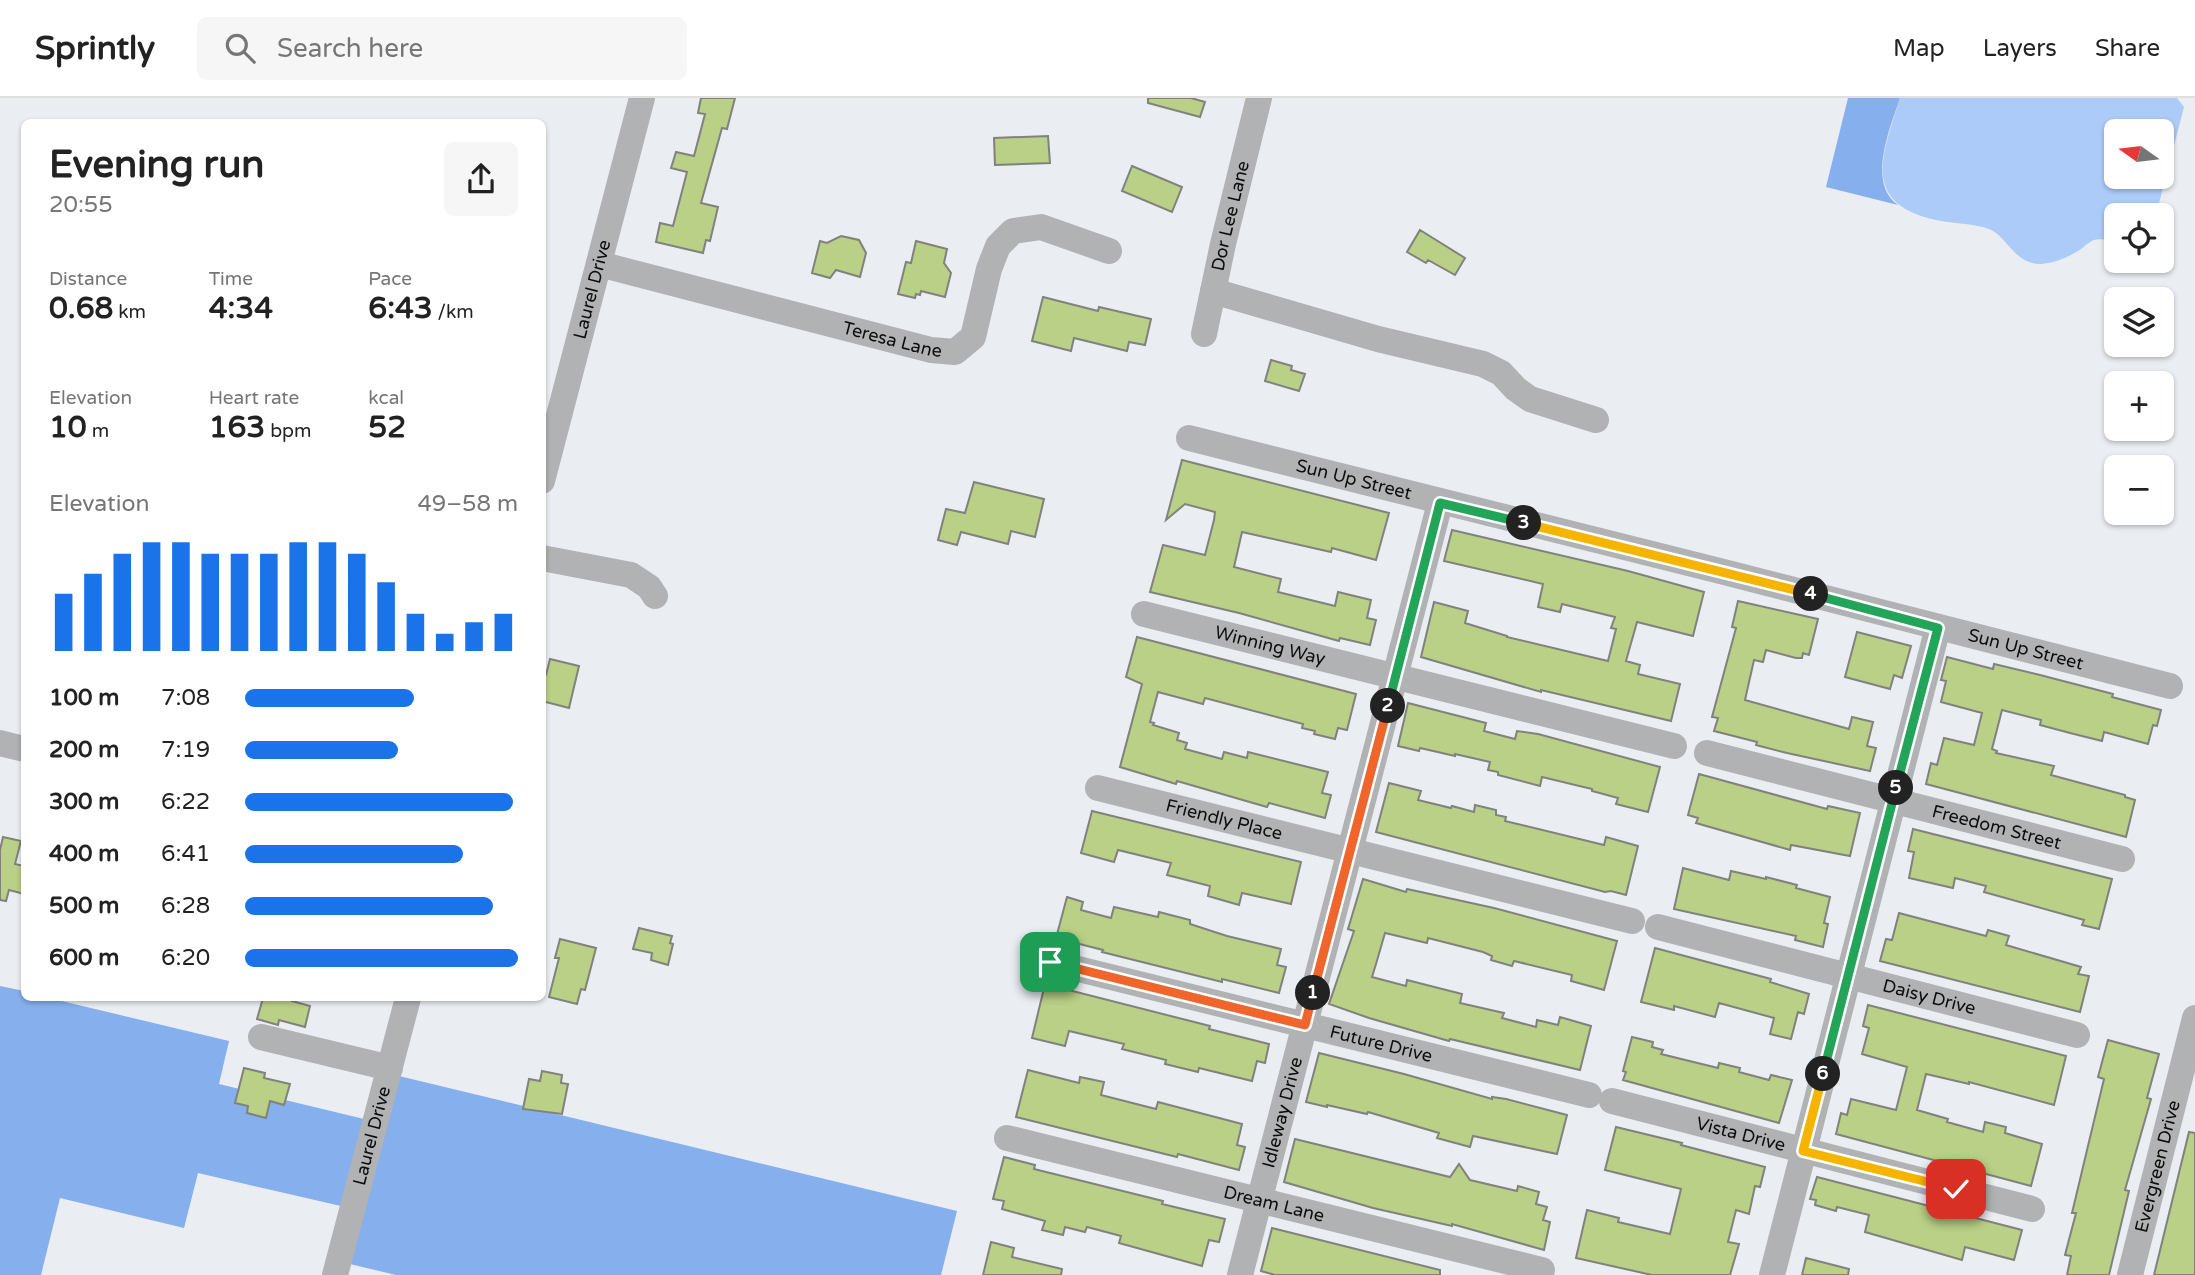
<!DOCTYPE html>
<html lang="en">
<head>
<meta charset="utf-8">
<style>
	:root { --surface:#fff; --page:#f6f6f6; --text:#222; --muted:#767676; --line:#e0e0e0; --accent:#1a73e8 }
	body { margin:0; font-family:"Varela Round",sans-serif; background:var(--page); color:var(--text); height:100vh; display:flex; flex-direction:column; font-size:26px; white-space:nowrap }
	* { box-sizing:border-box; margin:0 }
	p { font-size:23px; color:var(--muted) }
	.icon { flex:none; width:38px; height:38px; fill:none; stroke:currentColor; stroke-width:2; stroke-linecap:round; stroke-linejoin:round }
	.map { position:relative; flex:1; overflow:hidden }
	.panel { position:absolute; left:21px; top:21px; width:525px; height:882px; display:flex; flex-direction:column; background:var(--surface); border-radius:10px; box-shadow:0 2px 5px #0004 }
	.panel>* { flex:none }
	.needle { width:46px; rotate:284deg }
	.controls { position:absolute; left:2104px; top:21px; display:grid; gap:14px }
	.controls a { display:grid; place-items:center; width:70px; height:70px; border-radius:10px; background:var(--surface); box-shadow:0 2px 5px #0004; font-size:35px }
	.pin { position:absolute; display:grid; place-items:center; width:60px; height:60px; color:#fff; margin:-30px; border-radius:14px; box-shadow:0 4px 10px #0006 }
	.km { position:absolute; width:35px; height:35px; margin:-18px; border-radius:50%; background:#222; color:#fff; font-size:19px; line-height:35px; text-align:center }
	.round { display:grid; place-items:center; flex:none; width:74px; height:74px; border-radius:10px; background:var(--page) }
	.overview { display:flex; align-items:center; justify-content:space-between; height:119px; padding:0 28px }
	h1 { font-size:38px; font-weight:700; line-height:52px }
	.stats { display:grid; grid-template-columns:repeat(3,1fr); gap:10px; height:119px; padding:7px 28px }
	.stats div { display:grid; align-content:center }
	.stats b { font-size:30px; font-weight:700 }
	.stats small { font-size:19px; font-weight:400 }
	.stats p { font-size:19px }
	.chart { height:196px; padding:14px 28px }
	.chart p { display:flex; justify-content:space-between }
	.chart svg { width:100%; height:126px; margin-top:7px; stroke:var(--accent); stroke-width:6 }
	ul { padding:0 28px; list-style:none; font-size:23px }
	li { display:grid; grid-template-columns:112px 84px 1fr; align-items:center; height:52px }
	li i { height:18px; border-radius:9px; background:var(--accent) }
	header { display:flex; align-items:center; gap:42px; box-sizing:border-box; height:98px; padding:0 35px; background:var(--surface); border-bottom:2px solid var(--line) }
	header strong { font-size:33px }
	nav { display:flex; gap:38px; margin-inline-start:auto; font-size:24px }
	.search { width:490px; height:63px; background:var(--page); display:flex; align-items:center; gap:18px; box-sizing:border-box; padding:0 24px; border-radius:10px; color:var(--muted); font-size:26px }
	.map>svg:first-child { display:block }
</style>
</head>
<body>
<header>
<strong>Sprintly</strong>
<div class="search"><svg class="icon" aria-label="search" viewBox="0 0 24 24"><circle cx="10" cy="10" r="6"/><path d="M15 15l6 6"/></svg>Search here</div>
<nav><a>Map</a><a>Layers</a><a>Share</a></nav>
</header>
<div class="map">
<svg width="2195" height="1177" viewBox="0 0 2195 1177">
	<rect width="100%" height="100%" fill="#eaedf2"/>
	<path fill="#adcbf8" fill-rule="evenodd" d="M1900 0H2177L2184 9 2156 117H2116V143C2110 143 2100 140 2094 142 2090 143 2085 148 2081 151 2069 159 2055 165 2041 166 2015 167 2006 137 1989 131 1973 125 1953 126 1936 122 1859 105 1883 56 1900 0ZM2116 33H2161V79H2116Z"/>
	<path fill="#86afed" d="M1848 0H1900C1891 28 1866 85 1898 107L1826 89Z
		M0 888 24 893V900H49L229 943 219 986 364 1021 341 1108 198 1075 184 1130 60 1100 41 1177H0Z
		M399 978 957 1113 941 1177H396L350 1166Z"/>
	<path fill="#b9d086" stroke="#81827e" stroke-width="2" d="M701 0H735L727 31 722 30 701 105 718 109 710 143 706 142 703 155 656 144 660 125 673 128 687 74 671 70 676 54 694 58 705 16 698 15Z
		M1148 0H1191L1205 4 1200 19 1148 5Z
		M1048 38 1050 65 995 67 994 40Z
		M1132 68 1182 89 1172 114 1122 93Z
		M1420 132 1465 160 1455 177 1428 162 1426 165 1407 154Z
		M841 138 859 142 866 155 860 179 836 172 830 180 812 175 820 143 827 145Z
		M916 143 947 151 944 165 951 175 945 199 921 193 920 197 916 196 915 200 898 196 906 164 911 165Z
		M1043 199 1098 213 1099 209 1151 221 1145 247 1129 244 1127 253 1074 240 1071 253 1032 243Z
		M1271 262 1292 268 1291 272 1305 276 1299 293 1265 283Z
		M1182 362 1389 415 1376 462 1332 450 1331 454 1242 434 1234 469 1281 481 1278 494 1335 508 1338 494 1371 502 1367 520 1376 522 1370 547 1340 540 1339 543 1239 515 1150 494 1163 447 1205 457 1214 422 1215 414 1185 406 1166 422Z
		M974 384 1044 401 1035 439 1011 433 1008 446 961 434 957 447 938 442 946 411 965 415Z
		M1452 432 1628 473 1704 494 1693 538 1637 524 1626 563 1640 567 1638 576 1680 586 1671 623 1541 592V594L1421 559 1434 504 1468 513 1465 525 1507 538V539L1608 563 1616 531 1611 530 1615 519 1562 506 1560 514 1538 509 1543 486 1444 463Z
		M1738 503 1818 521 1809 557 1803 555 1802 560H1796L1766 552 1763 564 1754 562 1745 602 1849 631 1852 619 1873 624 1867 648 1876 650 1870 673 1787 655 1756 647 1757 644 1714 633 1718 620 1712 619 1736 530 1732 529Z
		M1857 534 1911 548 1902 580 1894 577 1890 591 1845 579Z
		M1137 539 1356 596 1347 632 1338 630 1335 641 1314 636 1315 633 1302 630 1303 626 1205 600 1203 606 1158 594 1150 624 1154 625 1153 627 1179 635 1177 642 1187 645 1185 651 1222 661 1224 654 1247 660 1248 654 1328 674 1322 695 1331 697 1325 720 1269 705 1267 709 1177 683 1176 686 1120 669 1142 586 1126 579Z
		M1947 559 1993 571 1994 566 2040 577 2113 596 2112 599 2161 612 2157 628 2153 627 2148 646 2104 634 2102 643 2070 635 2040 627 2041 622 2002 612 1992 651 1997 653 1996 655 2054 668 2051 677 2125 697V699L2135 702 2126 739 1926 686 1931 665 1937 667 1944 640 1974 647 1982 615 1941 604 1946 583 1941 582Z
		M550 561 579 568 569 610 542 603V576L546 577Z
		M1408 605 1486 625 1484 633 1515 641 1517 633 1538 636 1660 669 1648 714 1616 706 1618 700 1592 693V691L1542 679 1540 688 1498 677V674L1488 672 1490 664 1455 656V658L1420 650 1419 653 1398 648Z
		M1699 676 1827 711 1828 708 1860 715 1850 758 1791 747 1790 752 1696 725 1698 720 1688 717Z
		M1389 685 1421 693 1418 702 1451 710 1452 708 1474 714 1475 707 1496 712V717L1506 719 1505 723 1563 737 1604 747 1606 739 1638 748 1626 797 1611 793 1605 794 1376 734Z
		M1092 713 1301 764 1291 806 1242 795 1239 807 1208 798 1210 788 1167 777 1171 765 1118 752 1114 764 1081 755Z
		M1913 731 2112 781 2099 831 2082 827 2084 822 1984 794 1986 788 1955 780 1953 790 1909 780 1914 754 1908 753Z
		M3 739 21 743 15 766 24 768V796L9 792 6 803 0 802V752Z
		M1683 770 1729 782 1731 773 1766 781V779L1797 787 1796 790 1830 799 1824 825 1828 826 1823 849 1795 842 1796 838 1674 811Z
		M1363 781 1406 794 1407 791 1494 810 1617 843 1604 892 1571 883 1572 877 1514 863 1512 868 1491 862 1492 858 1483 854 1428 840 1427 845 1385 835 1376 866 1372 879 1406 888 1407 882 1462 896 1460 905 1504 915 1502 920 1536 929 1537 922 1558 927 1560 919 1591 928 1580 972 1450 941 1449 943 1369 920 1329 906 1354 833 1348 831Z
		M1067 799 1083 804 1081 812 1111 820 1114 809 1158 819 1159 814 1190 822V826L1227 838 1281 851 1277 867 1286 869 1279 895 1222 881V884L1102 854 1103 852 1056 840Z
		M1899 815 1986 838 1988 832 2009 838 2006 847 2081 869 2078 876 2089 878 2080 914 1880 863 1886 841 1892 842Z
		M639 830 672 838 670 845 673 846 668 867 651 862 652 855 633 851Z
		M560 841 596 850 585 892 581 891 577 906 549 899 559 860H555Z
		M1655 850 1771 881 1770 884 1809 896 1804 916 1798 914 1791 941 1770 936 1774 920 1719 905 1715 919 1674 908V912L1641 904Z
		M1045 886 1210 928 1209 931 1269 946 1265 965 1257 963 1252 983 1199 970 1198 974 1165 966 1166 962 1122 951 1124 946 1069 933 1065 948 1032 940Z
		M263 900H293L292 903 310 908 305 929 279 922 278 927 257 921Z
		M1868 907 2066 958 2054 1007 1969 984V986L1926 976 1917 1012 1948 1021 1947 1024 1983 1034 1985 1024 2006 1029 2005 1035 2042 1046 2031 1088 1836 1036 1841 1015 1847 1017 1851 1001 1896 1012 1907 969 1862 956 1869 930 1863 928Z
		M1632 939 1653 944 1652 949 1663 952 1661 956 1718 970 1719 965 1740 970 1739 974 1769 982 1771 977 1792 982 1779 1025 1623 982 1626 974 1623 973Z
		M2108 942 2159 956 2147 1000 2151 1001 2125 1092 2129 1093 2109 1177H2067L2071 1158 2065 1157 2076 1115H2072L2104 981 2098 979Z
		M1319 955 1404 976 1492 1001V999L1506 1001 1567 1017 1557 1056 1473 1038 1470 1049 1437 1040 1439 1035 1368 1014 1367 1016 1327 1007V1009L1306 1004Z
		M244 970 265 975 264 980 290 986 284 1007 270 1003 266 1020 247 1015 248 1008 235 1005Z
		M1028 972 1079 985 1080 979 1104 984 1101 997 1156 1011 1158 1004 1242 1026 1237 1047 1245 1049 1239 1072 1178 1056 1177 1059 1016 1019Z
		M542 973 562 977 561 985 568 986 562 1016 523 1011 529 981 540 983Z
		M1616 1029 1682 1045 1681 1047 1765 1069 1760 1089 1755 1088 1749 1116 1736 1112 1728 1144 1739 1146 1730 1177H1652L1576 1160 1587 1112 1619 1120 1618 1124 1670 1136 1681 1091 1605 1072Z
		M2189 1034 2195 1035V1177H2154Z
		M1295 1041 1450 1079 1459 1066 1470 1082 1517 1093 1518 1088 1539 1094 1536 1106 1547 1109 1543 1122 1550 1124 1544 1152 1452 1126V1128L1373 1110 1284 1084Z
		M1004 1059 1035 1067 1034 1071 1163 1103 1162 1106 1225 1121 1219 1144 1209 1142 1202 1168 1119 1145 1121 1138 1087 1129 1085 1134 1065 1129 1063 1137 1042 1132 1045 1123 1002 1111 1004 1103 993 1101Z
		M1817 1079 2022 1132 2014 1162 1965 1149 1962 1162 1865 1134 1869 1117 1837 1109 1836 1113 1815 1107 1816 1102 1810 1101Z
		M1272 1130 1440 1172V1177H1275L1261 1173Z
		M991 1144 1014 1150 1012 1159 1062 1171 1061 1177H983Z
		M1806 1160 1849 1171 1848 1177H1802Z"/>
	<g fill="none" stroke-linecap="round" stroke-linejoin="round">
		<g stroke="#b0b2b4" stroke-width="26">
			<path id="s1" d="M599 166 931 252 955 254 973 239 989 171 998 148 1013 133 1041 129 1109 153"/>
			<path d="M1213 193 1378 241 1483 266 1501 275 1516 291 1530 301 1596 322"/>
			<path id="s2" d="M1204 236 1223 146 1259 0"/>
			<path id="s3" d="M1189 340 1724 474 2170 588"/>
			<path id="s4" d="M542 383 642 0"/>
			<path d="M542 460 631 477 649 489 655 498"/>
			<path id="s5" d="M1144 516 1674 648"/>
			<path d="M0 645 24 651"/>
			<path id="s6" d="M1707 655 2122 761"/>
			<path id="s7" d="M1098 690 1632 823"/>
			<path id="s8" d="M1658 829 2077 937"/>
			<path id="s9" d="M1050 864 1589 997"/>
			<path d="M261 939 390 970"/>
			<path id="s10" d="M1612 1003 2032 1111"/>
			<path id="s11" d="M1007 1040 1542 1172"/>
			<path id="s12" d="M335 1177 408 900"/>
			<path id="s13" d="M1240 1177 1440 405"/>
			<path d="M1772 1177 1938 529"/>
			<path id="s14" d="M2130 1177 2195 920"/>
		</g>
	</g>
	<g fill="none" stroke-linecap="round" stroke-linejoin="round">
		<defs>
			<path id="split-1" d="M1050 864 1305 927 1313 895"/>
			<path id="split-2" d="M1313 895 1388 608"/>
			<path id="split-3" d="M1388 608 1440 405 1524 425"/>
			<path id="split-4" d="M1524 425 1811 496"/>
			<path id="split-5" d="M1811 496 1938 530 1896 690"/>
			<path id="split-6" d="M1823 976 1896 690"/>
			<path id="split-7" d="M1823 976 1803 1053 1956 1091"/>
		</defs>
		<use href="#split-1" stroke="#fff" stroke-width="14"/>
		<use href="#split-2" stroke="#fff" stroke-width="14"/>
		<use href="#split-3" stroke="#fff" stroke-width="14"/>
		<use href="#split-4" stroke="#fff" stroke-width="14"/>
		<use href="#split-5" stroke="#fff" stroke-width="14"/>
		<use href="#split-6" stroke="#fff" stroke-width="14"/>
		<use href="#split-7" stroke="#fff" stroke-width="14"/>
		<use href="#split-1" stroke="#f0652b" stroke-width="9"/>
		<use href="#split-2" stroke="#f0652b" stroke-width="9"/>
		<use href="#split-3" stroke="#22a559" stroke-width="9"/>
		<use href="#split-4" stroke="#f5b400" stroke-width="9"/>
		<use href="#split-5" stroke="#22a559" stroke-width="9"/>
		<use href="#split-6" stroke="#22a559" stroke-width="9"/>
		<use href="#split-7" stroke="#f5b400" stroke-width="9"/>
	</g>
	<g text-anchor="middle" dominant-baseline="central" stroke-width="7" stroke-linejoin="round" paint-order="stroke">
		<g font-size="18" fill="#0c0d0f" stroke="#fff">
			<text stroke="none"><textPath href="#s2" startOffset="121">Dor Lee Lane</textPath></text>
			<text stroke="none"><textPath href="#s4" startOffset="198">Laurel Drive</textPath></text>
			<text stroke="none"><textPath href="#s1" startOffset="303">Teresa Lane</textPath></text>
			<text stroke="none"><textPath href="#s3" startOffset="170">Sun Up Street</textPath></text>
			<text stroke="none"><textPath href="#s5" startOffset="130">Winning Way</textPath></text>
			<text stroke="none"><textPath href="#s3" startOffset="863">Sun Up Street</textPath></text>
			<text stroke="none"><textPath href="#s7" startOffset="130">Friendly Place</textPath></text>
			<text stroke="none"><textPath href="#s6" startOffset="299">Freedom Street</textPath></text>
			<text stroke="none"><textPath href="#s8" startOffset="280">Daisy Drive</textPath></text>
			<text stroke="none"><textPath href="#s9" startOffset="341">Future Drive</textPath></text>
			<text stroke="none"><textPath href="#s13" startOffset="168">Idleway Drive</textPath></text>
			<text stroke="none"><textPath href="#s10" startOffset="133">Vista Drive</textPath></text>
			<text stroke="none"><textPath href="#s12" startOffset="144">Laurel Drive</textPath></text>
			<text stroke="none"><textPath href="#s14" startOffset="112">Evergreen Drive</textPath></text>
			<text stroke="none"><textPath href="#s11" startOffset="275">Dream Lane</textPath></text>
		</g>
	</g>
</svg>
<div class="controls">
<a><svg class="needle" viewBox="-14 -14 28 28"><path d="M0-13l5 13h-10z" fill="#e53935"/><path d="M0 13l5-13h-10z" fill="#767676"/></svg></a>
<a><svg class="icon" aria-label="locate" viewBox="0 0 24 24"><circle cx="12" cy="12" r="6"/><path d="M12 2v4M12 18v4M2 12h4M18 12h4"/></svg></a>
<a><svg class="icon" aria-label="layers" viewBox="0 0 24 24"><path d="M12 4l9 5-9 5-9-5zM3 14l9 5 9-5"/></svg></a>
<a>+</a>
<a>−</a>
</div>
<div class="pin" style="left:1050px;top:864px;background:#1e9e55"><svg class="icon" aria-label="arrive" viewBox="0 0 24 24"><path d="M6 21V4h12l-3 4 3 4H6"/></svg></div>
<div class="pin" style="left:1956px;top:1091px;background:#d93025"><svg class="icon" aria-label="check" viewBox="0 0 24 24"><path d="M5 12l5 5 9-10"/></svg></div>
<b class="km" style="left:1313px;top:895px">1</b>
<b class="km" style="left:1388px;top:608px">2</b>
<b class="km" style="left:1524px;top:425px">3</b>
<b class="km" style="left:1811px;top:496px">4</b>
<b class="km" style="left:1896px;top:690px">5</b>
<b class="km" style="left:1823px;top:976px">6</b>
<section class="panel">
<div class="overview"><div><h1>Evening run</h1><p>20:55</p></div><a class="round"><svg class="icon" aria-label="share" viewBox="0 0 24 24"><path d="M12 15V3M7 8l5-5 5 5M5 13v7h14v-7"/></svg></a></div>
<div class="stats">
<div><p>Distance</p><b>0.68<small> km</small></b></div>
<div><p>Time</p><b>4:34</b></div>
<div><p>Pace</p><b>6:43<small> /km</small></b></div>
</div>
<div class="stats">
<div><p>Elevation</p><b>10<small> m</small></b></div>
<div><p>Heart rate</p><b>163<small> bpm</small></b></div>
<div><p>kcal</p><b>52</b></div>
</div>
<div class="chart"><p><span>Elevation</span>49–58 m</p>
<svg viewBox="0 0 160 44" preserveAspectRatio="none"><path d="M5 44V24M15 44V17M25 44V10M35 44V6M45 44V6M55 44V10M65 44V10M75 44V10M85 44V6M95 44V6M105 44V10M115 44V20M125 44V31M135 44V38M145 44V34M155 44V31"/></svg>
</div>
<ul>
<li><b>100 m</b>7:08<i style="width:62%"></i></li>
<li><b>200 m</b>7:19<i style="width:56%"></i></li>
<li><b>300 m</b>6:22<i style="width:98%"></i></li>
<li><b>400 m</b>6:41<i style="width:80%"></i></li>
<li><b>500 m</b>6:28<i style="width:91%"></i></li>
<li><b>600 m</b>6:20<i style="width:100%"></i></li>
</ul>
</section>
</div>
</body>
</html>
